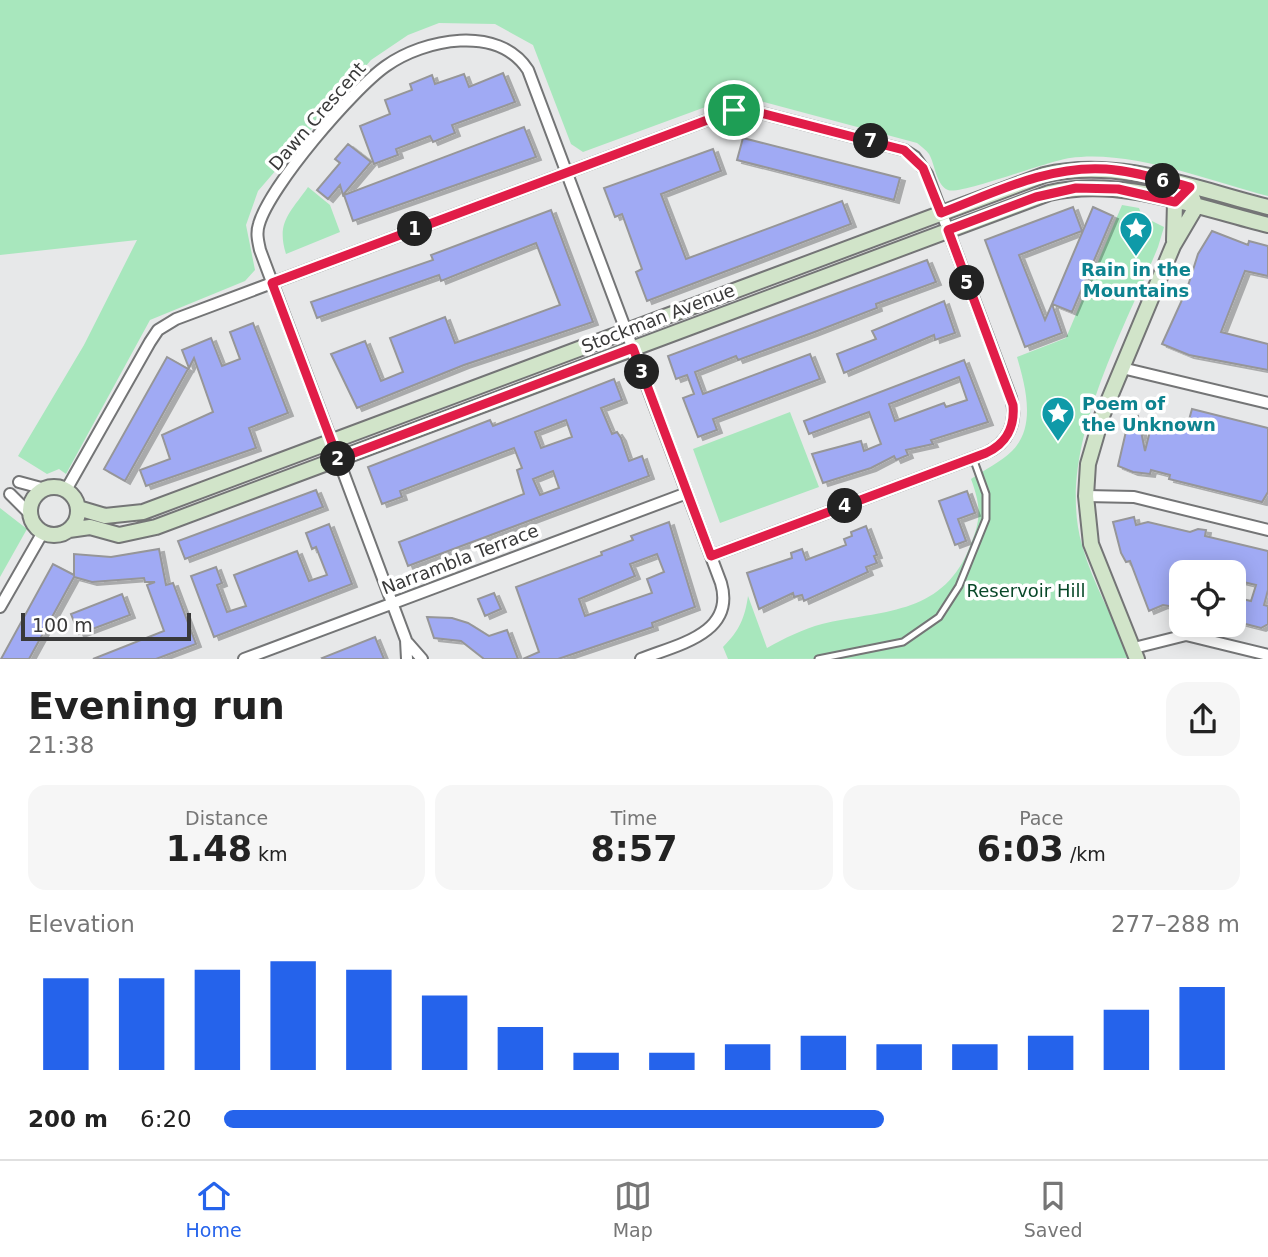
<!DOCTYPE html>
<html lang="en">
<head>
<meta charset="utf-8">
<style>
	:root { --surface:#fff; --page:#f6f6f6; --text:#222; --muted:#767676; --line:#e0e0e0; --accent:#2563eb }
	body { margin:0; font-family:"DejaVu Sans",sans-serif; background:var(--page); color:var(--text); height:100vh; display:flex; flex-direction:column; font-size:26px; white-space:nowrap }
	* { box-sizing:border-box; margin:0 }
	p { font-size:23px; color:var(--muted) }
	.icon { flex:none; width:38px; height:38px; fill:none; stroke:currentColor; stroke-width:2; stroke-linecap:round; stroke-linejoin:round }
	.map { position:relative; height:659px; overflow:hidden }
	.drawer { display:flex; flex-direction:column; background:var(--surface); flex:1 }
	.drawer>* { flex:none }
	.tools { position:absolute; left:1169px; top:560px; display:grid; gap:14px }
	.tools a { display:grid; place-items:center; width:77px; height:77px; border-radius:14px; background:var(--surface); box-shadow:0 4px 18px #0003; font-size:35px }
	.scale { position:absolute; left:21px; bottom:18px; width:170px; box-sizing:border-box; padding-left:7px; border:4px solid #393939; border-top:0; font-size:19px; line-height:24px; white-space:nowrap; color:#393939; -webkit-text-stroke:5px #fff; paint-order:stroke }
	.pin { position:absolute; display:grid; place-items:center; width:60px; height:60px; color:#fff; margin:-30px; border:4px solid #fff; border-radius:50%; box-shadow:0 2px 7px #0007 }
	.km { position:absolute; width:35px; height:35px; margin:-18px; border-radius:50%; background:#222; color:#fff; font-size:19px; line-height:35px; text-align:center }
	.round { display:grid; place-items:center; flex:none; width:74px; height:74px; border-radius:21px; background:var(--page) }
	.summary { display:flex; align-items:center; justify-content:space-between; height:119px; padding:0 28px }
	h1 { font-size:38px; font-weight:700; line-height:52px }
	.stats { display:grid; grid-template-columns:repeat(3,1fr); gap:10px; height:119px; padding:7px 28px }
	.stats div { display:grid; align-content:center; border-radius:18px; background:var(--page); text-align:center }
	.stats b { font-size:35px; font-weight:700 }
	.stats small { font-size:19px; font-weight:400 }
	.stats p { font-size:19px }
	.chart { height:196px; padding:14px 28px }
	.chart p { display:flex; justify-content:space-between }
	.chart svg { width:100%; height:126px; margin-top:7px; stroke:var(--accent); stroke-width:6 }
	ul { padding:0 28px; list-style:none; font-size:23px }
	li { display:grid; grid-template-columns:112px 84px 1fr; align-items:center; height:52px }
	li i { height:18px; border-radius:9px; background:var(--accent) }
	.menu { display:flex; justify-content:space-around; align-items:center; height:98px; border-top:2px solid var(--line); background:var(--surface); font-size:19px; color:var(--muted) }
	.menu a { display:grid; justify-items:center; gap:4px }
	.menu .on { color:var(--accent) }
	.map>svg:first-child { display:block }
</style>
</head>
<body>
<div class="map">
<svg width="1268" height="659" viewBox="0 0 1268 659">
	<defs>
		<filter id="shadow"><feDropShadow dx="5" dy="3" stdDeviation="0" flood-color="#0004"/></filter>
	</defs>
	<rect width="100%" height="100%" fill="#e7e8e9"/>
	<path fill="#a8e7bd" d="M0 0H1268V196C1210 181 1130 149 1070 158 1048 161 960 195 948 190 936 185 935 164 929 154 926 150 921 146 917 143L738 95 583 152 571 144 533 45 495 24 439 23 408 35 371 60 258 191 246 225 255 270 245 281 150 320 66 474 59 469 47 474 18 456 84 345 137 240 0 255Z
		M308 187 330 205 340 232 286 254C276 222 290 213 308 187Z
		M1122 205 1139 208 1142 216 1164 227 1158 247C1123 333 1055 451 1082 545 1093 585 1115 620 1129 658L728 659 723 647C739 631 745 618 748 596L767 648C785 638 803 629 822 624 880 610 940 616 968 551 981 521 982 509 971 479 984 470 1001 462 1012 451 1037 426 1025 385 1017 357L1066 338Z
		M790 412 819 487 720 523 693 449Z
		M0 508 27 529 0 577Z"/>
	<path fill="#a0aaf4" stroke="#969698" stroke-width="2" fill-rule="evenodd" filter="url(#shadow)" d="M503 73 515 102 452 125 455 133 433 142 430 136 396 149 398 155 374 164 360 126 390 114 385 100 412 90 410 84 432 75 435 84 464 74 469 87Z
		M524 127 536 157 353 221 344 195Z
		M743 138 900 178 894 200 737 160Z
		M348 144 371 162 343 195 340 185 328 199 317 190 340 163 335 159Z
		M713 149 721 171 661 194 686 259 842 201 851 224 647 301 636 272 642 269 622 214 615 217 604 188Z
		M1073 207 1082 231 1019 255 1045 320 1052 304 1062 333 1025 347 985 240Z
		M1093 207 1113 216 1072 312 1052 304Z
		M551 210 593 322 464 365 357 408 331 354 365 341 381 381 403 372 390 338 445 317 455 343 560 305 536 243 441 281 439 275 317 318 311 302 433 260 431 255Z
		M1212 231 1248 245 1249 241 1268 246V276L1245 271 1221 332 1268 344V370L1189 355 1162 344 1187 289 1198 254Z
		M927 260 936 282 876 304 877 308 812 333 738 360 736 356 695 372 703 394 810 354 820 379 713 419 717 430 698 437 683 398 694 394 687 375 676 379 668 356Z
		M944 301 955 333 935 340 934 335 844 373 837 354 876 339 872 331Z
		M253 323 288 413 249 428 256 448 146 486 140 470 170 459 162 435 213 412 194 358 189 368 182 350 211 338 222 366 240 359 230 332Z
		M167 357 188 369 125 481 104 469Z
		M964 360 988 422 931 440 933 444 906 450 908 455 896 460 894 456 871 468 823 483 812 454 861 441 864 451 881 444 869 412 809 434 804 421ZM959 377 967 400 946 407 944 403 895 421 889 404Z
		M614 379 622 400 601 408 612 434 617 432 621 438 629 461 642 456 649 476 408 566 399 542 524 494 517 470 522 468 514 448 400 491 402 497 382 504 368 467 490 420 493 426ZM566 420 572 437 541 448 535 432ZM553 471 559 488 540 495 533 479Z
		M1192 409 1268 428V492L1262 502 1169 479 1170 475 1151 470 1150 474 1133 472 1118 466 1127 427H1124L1130 418 1138 416 1145 451 1153 419 1187 427Z
		M316 490 323 507 185 559 178 541Z
		M967 491 975 513 958 519 966 541 955 545 939 501Z
		M1134 517 1136 525 1148 522 1190 532 1198 529 1206 530 1205 536 1268 551V590L1264 605 1268 606V624L1261 628 1234 621V601L1238 603V598L1251 601 1256 585 1235 580 1234 572H1181V608L1163 605 1149 611 1130 561 1126 562 1121 553 1113 522Z
		M669 522 695 607 652 623 653 627 558 659H523L539 652 516 587 602 555 601 552 633 540 631 536ZM657 554 664 572 647 579 652 593 585 616 579 599 635 576 630 564Z
		M329 524 352 584 214 637 191 576 216 567 222 583 217 585 227 612 246 606 234 575 297 551 309 581 327 575 316 547 312 549 306 533Z
		M866 526 877 555 874 556 877 563 866 567 868 572 804 601 802 595 794 597 793 593 759 609 747 573 792 558 791 553 802 549 806 560 846 545 844 539 852 536 851 532Z
		M159 549 166 585 173 583 196 644 156 659H93L164 631 147 585 155 582H145L144 578 92 582 74 577 29 659H1L53 564 74 575V554L111 557Z
		M494 593 501 609 485 616 478 599Z
		M122 594 130 615 79 634 71 614Z
		M427 617 452 618 468 623 489 636 507 630 518 659H484L461 641 434 638Z
		M375 637 384 659H323L322 658Z"/>
	<g fill="none" stroke-linecap="round" stroke-linejoin="round">
		<defs>
			<path id="lane" d="M818 659 903 642 939 617 959 586 986 519V494L973 458"/>
			<path id="street" d="M1122 368 1268 403
				M19 482 45 489
				M66 490 150 342 158 330 176 319 734 110 753 111 904 150 915 157 927 174 1011 398C1018 422 1008 443 986 453L711 556
				M10 494 31 515
				M1086 496 1134 497 1268 530
				M0 607 43 532
				M408 643 422 659
				M1134 648 1186 635 1268 655
				M244 659 687 493
				M407 659 406 640 260 250C258 241 256 233 259 224 270 186 353 89 386 66 424 39 498 24 528 70L721 583C736 634 676 645 641 659"/>
			<path id="secondary" d="M1174 241 1175 202 1180 197
				M30 511a24 24 0 1 1 48 0a24 24 0 1 1-48 0Z
				M78 508 105 516 143 512 1044 175C1119 157 1196 189 1268 207
				M69 530 90 527 119 535 156 527 1049 193C1121 176 1198 208 1268 225
				M1137 659 1091 544 1086 496 1088 464 1102 416 1173 246 1196 207 1193 199"/>
		</defs>
		<use href="#lane" stroke="#747576" stroke-width="9"/>
		<use href="#street" stroke="#747576" stroke-width="14"/>
		<use href="#secondary" stroke="#747576" stroke-width="18"/>
		<use href="#lane" stroke="#fff" stroke-width="5"/>
		<use href="#street" stroke="#fff" stroke-width="10"/>
		<use href="#secondary" stroke="#d1e4c9" stroke-width="14"/>
	</g>
	<g fill="none" stroke-linecap="round" stroke-linejoin="round">
		<defs>
			<path id="route" d="M734 110 753 111 904 150 923 168 941 213C994 193 1048 165 1106 169 1134 171 1162 180 1190 187L1175 202 1118 189 1076 188 1036 197 948 230 1013 405C1015 427 1006 444 986 453L711 556 633 348 338 459 272 283Z"/>
		</defs>
		<use href="#route" stroke="#fff" stroke-width="14"/>
		<use href="#route" stroke="#e11d48" stroke-width="9"/>
	</g>
	<defs>
		<symbol id="sight-pin" viewBox="-11 -11 22 30"><path d="M0 17L-7.5 6A9.5 9.5 0 1 1 7.5 6Z" fill="#0f9aa8" stroke="#fff"/><path d="M0-6L1.8-2.2L6-1.7L2.9 1.2L3.7 5.4L0 3.3L-3.7 5.4L-2.9 1.2L-6-1.7L-1.8-2.2Z" fill="#fff"/></symbol>
	</defs>
	<g fill-rule="evenodd">
		<use href="#sight-pin" x="1117" y="209" width="38" height="52"/>
		<use href="#sight-pin" x="1039" y="394" width="38" height="52"/>
	</g>
	<g text-anchor="middle" dominant-baseline="central" stroke-width="7" stroke-linejoin="round" paint-order="stroke">
		<g font-size="18" fill="#393939" stroke="#fff">
			<text transform="translate(317 116) rotate(-49)">Dawn Crescent</text>
			<text transform="translate(658 318) rotate(-21)">Stockman Avenue</text>
			<text transform="translate(460 559) rotate(-21)">Narrambla Terrace</text>
		</g>
		<g font-size="18" font-weight="bold" fill="#0d838f" stroke="#fff">
			<text x="1136" y="269">Rain in the<tspan x="1136" dy="21">Mountains</tspan></text>
			<text x="1082" y="403" text-anchor="start">Poem of<tspan x="1082" dy="21">the Unknown</tspan></text>
		</g>
		<g font-size="18" fill="#094829" stroke="#fff">
			<text x="1026" y="590">Reservoir Hill</text>
		</g>
	</g>
</svg>
<div class="tools">
<a><svg class="icon" aria-label="locate" viewBox="0 0 24 24"><circle cx="12" cy="12" r="6"/><path d="M12 2v4M12 18v4M2 12h4M18 12h4"/></svg></a>
</div>
<div class="scale">100 m</div>
<div class="pin" style="left:734px;top:110px;background:#1e9e55"><svg class="icon" aria-label="arrive" viewBox="0 0 24 24"><path d="M6 21V4h12l-3 4 3 4H6"/></svg></div>
<b class="km" style="left:415px;top:229px">1</b>
<b class="km" style="left:338px;top:459px">2</b>
<b class="km" style="left:642px;top:372px">3</b>
<b class="km" style="left:845px;top:506px">4</b>
<b class="km" style="left:967px;top:283px">5</b>
<b class="km" style="left:1163px;top:181px">6</b>
<b class="km" style="left:871px;top:141px">7</b>
</div>
<section class="drawer">
<div class="summary"><div><h1>Evening run</h1><p>21:38</p></div><a class="round"><svg class="icon" aria-label="share" viewBox="0 0 24 24"><path d="M12 15V3M7 8l5-5 5 5M5 13v7h14v-7"/></svg></a></div>
<div class="stats">
<div><p>Distance</p><b>1.48<small> km</small></b></div>
<div><p>Time</p><b>8:57</b></div>
<div><p>Pace</p><b>6:03<small> /km</small></b></div>
</div>
<div class="chart"><p><span>Elevation</span>277–288 m</p>
<svg viewBox="0 0 160 44" preserveAspectRatio="none"><path d="M5 44V12M15 44V12M25 44V9M35 44V6M45 44V9M55 44V18M65 44V29M75 44V38M85 44V38M95 44V35M105 44V32M115 44V35M125 44V35M135 44V32M145 44V23M155 44V15"/></svg>
</div>
<ul>
<li><b>200 m</b>6:20<i style="width:65%"></i></li>
</ul>
</section>
<nav class="menu">
<a class="on"><svg class="icon" aria-label="home" viewBox="0 0 24 24"><path d="M3 11l9-7 9 7M6 9v11h12V9"/></svg>Home</a>
<a><svg class="icon" aria-label="map" viewBox="0 0 24 24"><path d="M3 6l6-2 6 2 6-2v14l-6 2-6-2-6 2zM9 4v14M15 6v14"/></svg>Map</a>
<a><svg class="icon" aria-label="saved" viewBox="0 0 24 24"><path d="M7 4h10v16l-5-4-5 4z"/></svg>Saved</a>
</nav>
</body>
</html>
